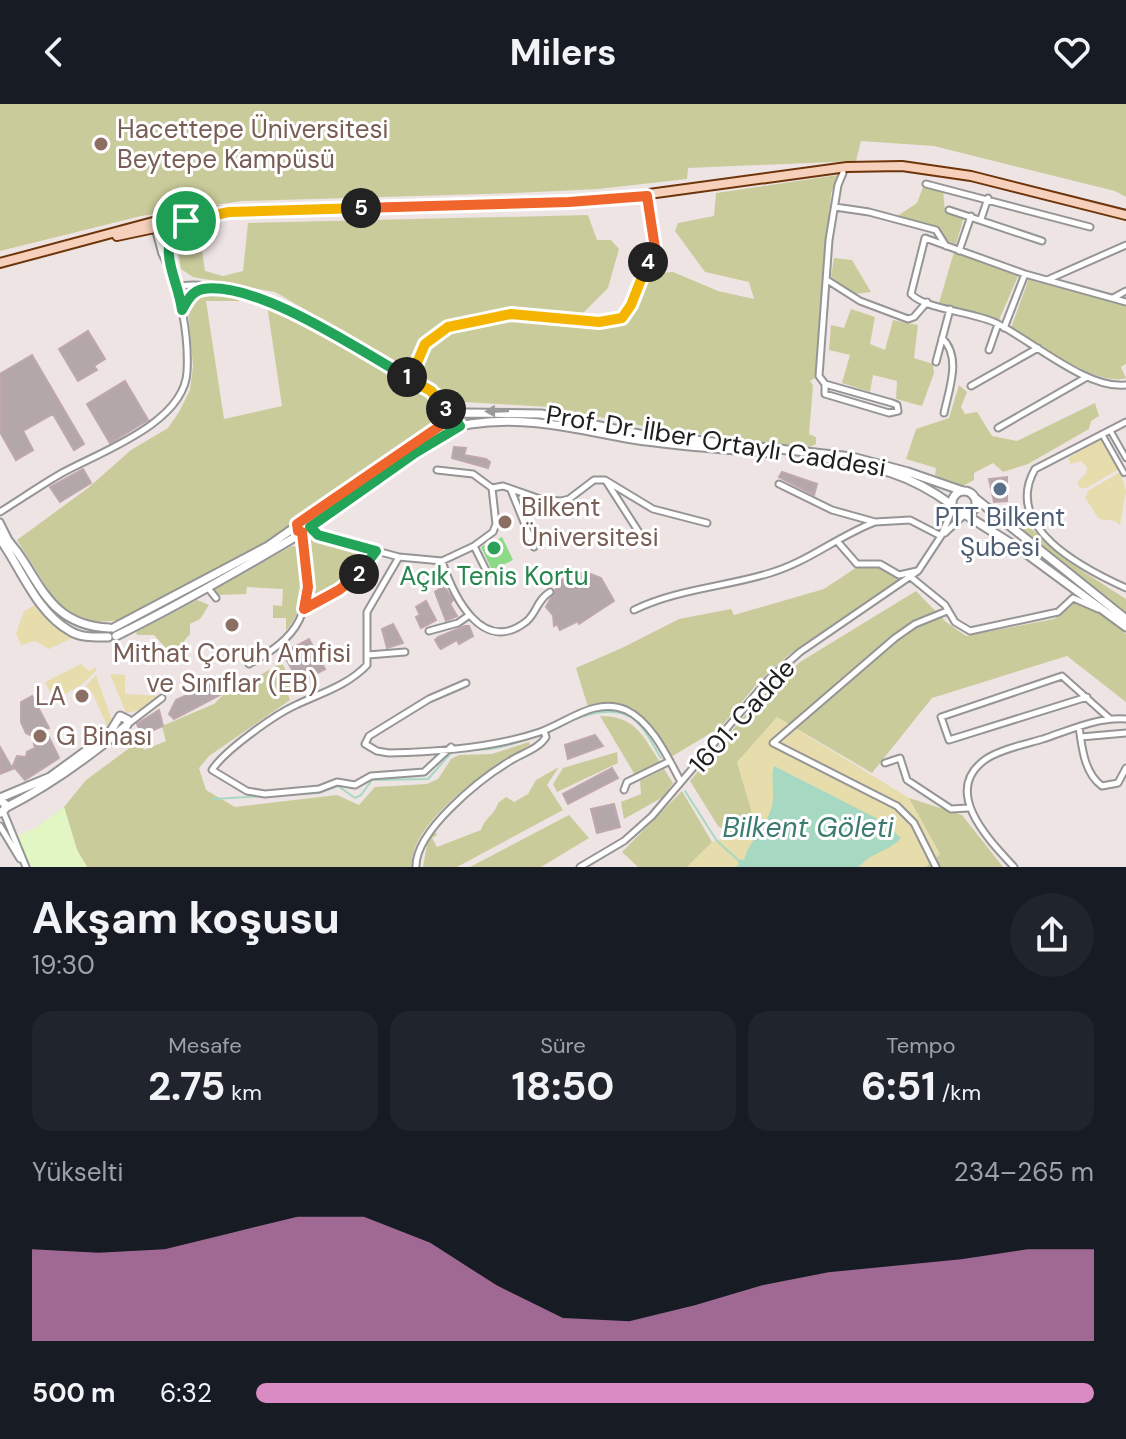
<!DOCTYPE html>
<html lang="tr">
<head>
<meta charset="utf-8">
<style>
	:root { --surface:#171b24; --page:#20242c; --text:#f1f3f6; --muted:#9ea1a6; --accent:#db8bc4 }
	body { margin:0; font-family:"DM Sans",sans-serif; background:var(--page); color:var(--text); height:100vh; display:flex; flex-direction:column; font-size:30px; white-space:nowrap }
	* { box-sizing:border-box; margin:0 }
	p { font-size:26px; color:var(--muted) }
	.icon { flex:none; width:44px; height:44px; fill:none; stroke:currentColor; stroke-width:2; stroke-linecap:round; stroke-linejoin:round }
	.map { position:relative; height:763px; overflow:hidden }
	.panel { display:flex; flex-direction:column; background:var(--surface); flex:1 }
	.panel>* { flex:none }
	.pin { position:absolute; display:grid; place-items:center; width:68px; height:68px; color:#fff; margin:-34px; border:4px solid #fff; border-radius:50%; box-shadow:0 2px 8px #0007 }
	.km { position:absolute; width:40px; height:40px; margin:-20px; border-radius:50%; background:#222; color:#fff; font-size:22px; line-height:40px; text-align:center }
	.round { display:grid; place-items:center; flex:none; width:84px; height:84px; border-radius:42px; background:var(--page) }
	.head { display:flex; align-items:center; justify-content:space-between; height:136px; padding:0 32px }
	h1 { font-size:44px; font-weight:700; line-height:60px }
	.metrics { display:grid; grid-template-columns:repeat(3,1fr); gap:12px; height:136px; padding:8px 32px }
	.metrics div { display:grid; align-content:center; border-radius:20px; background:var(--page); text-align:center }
	.metrics b { font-size:40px; font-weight:700 }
	.metrics small { font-size:22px; font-weight:400 }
	.metrics p { font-size:22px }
	.chart { height:224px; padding:16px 32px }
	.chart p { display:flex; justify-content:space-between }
	.chart svg { width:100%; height:144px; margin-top:8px; fill:var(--accent); opacity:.7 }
	ul { padding:0 32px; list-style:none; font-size:26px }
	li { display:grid; grid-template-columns:128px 96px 1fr; align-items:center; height:60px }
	li i { height:20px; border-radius:10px; background:var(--accent) }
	header { display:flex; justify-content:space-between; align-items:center; height:104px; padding:0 32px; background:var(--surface); font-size:36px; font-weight:700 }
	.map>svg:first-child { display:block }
</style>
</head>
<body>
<header><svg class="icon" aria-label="back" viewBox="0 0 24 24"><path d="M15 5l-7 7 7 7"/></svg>Milers<svg class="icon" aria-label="heart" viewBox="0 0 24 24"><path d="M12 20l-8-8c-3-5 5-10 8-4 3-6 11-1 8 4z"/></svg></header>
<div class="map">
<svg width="1126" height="763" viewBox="0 0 1126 763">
	<rect width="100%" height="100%" fill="#eee4e4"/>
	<path fill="#e6dcac" d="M1102 335 1119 365 1086 384H1080L1077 378 1086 370 1087 363 1081 357 1071 360 1068 354Z
		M1120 368 1126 387 1120 421 1115 417 1099 415 1085 394 1088 387Z
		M37 500 51 517 72 534 49 545 35 537 21 541 16 529 24 507Z
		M81 560 89 567 96 563V567L81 581 54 596 45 578Z
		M110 570 125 571V590L161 592 141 606 126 609Z
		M96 571 113 619 108 629 86 642 81 638 108 624 93 590 86 582Z
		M777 613 909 694 940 750 926 763H687L712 738 743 726 752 709 737 658Z"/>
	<path fill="#cacb9b" d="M0 0H1126V93L1115 87 934 42 861 37 856 57 688 64 687 75 598 85 515 89 242 97 141 112 0 147Z
		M838 71 831 90 815 274 810 277 813 281 809 330 816 333V340L808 344 658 325 550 303 464 298 275 188 193 173 181 165 177 140 181 129 221 121 202 146 205 167 223 172 243 167 248 119 588 111 597 136H611L619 145 608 184 573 219C627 231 627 214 648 170L673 168 718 187 754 195 749 178 705 168 675 127 678 119 714 112 716 89Z
		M923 83 943 87 945 107 964 113 956 140 947 137 940 125 896 113 917 99Z
		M954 148 1019 170 999 216 939 199Z
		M834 154 852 156 871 188 855 190 831 173Z
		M1029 174 1126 200V260L1121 263 1126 274C1099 284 1036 238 1011 224Z
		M205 189 240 194 239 197H206L224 315 282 302 267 201 430 288 442 301 443 310 435 321 299 414 277 433 125 516 95 518 68 508 52 492 17 436 88 384 131 346 168 324 179 308 190 286 193 262 188 206 189 197Z
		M851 205 875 213 870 240 885 246 893 216 918 221 914 254 933 260 934 269 922 302 896 295 897 277 873 271 870 288 842 279 850 251 829 246 831 221 844 224Z
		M959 281 967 288 961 303 965 310 977 308 992 332 1017 337 1095 299 1099 312 1091 317 1089 325 1028 360 1003 368 993 359 974 369V376L961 383 935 371 936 364 906 355 916 325 949 314Z
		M1024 418 1070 459 1126 495V511L1019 425Z
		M312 432 366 446C373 469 328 488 311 498L306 437Z
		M292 442 297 443C312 469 304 505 286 527V514H273V501L282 502 283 485 247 483 246 490 216 491 213 486Z
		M857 463 880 464 901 475 791 549 761 575 721 623 671 653C650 623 630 587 588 603L576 564 624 543 679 515 731 505 734 511 824 485Z
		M916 487 946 518 966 532 1054 515 1076 498 1101 510 1126 530V598L1067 552 932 594 872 669 777 613 737 658 752 709 743 726 729 729 718 722 690 677 756 598 800 558Z
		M197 496 209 501 200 515 190 520V530L184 537V550H171L154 531H137L136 528Z
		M282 559 293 580 286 585 290 596 209 652 199 664 206 686 235 703 337 691 359 701 375 683 427 680 438 675 451 655 459 651 492 650 529 638 530 641C493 661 409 717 412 763H87L77 746 64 703 86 676 139 637 144 646 166 637 162 622 214 600 223 591Z
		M600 612C636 612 642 631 660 658L635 671Z
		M617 648 618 659 557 688 553 680 563 664Z
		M559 663 547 681 563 706 457 763H423L428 735 435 727 437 731 432 734 437 743 481 726C484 714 495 711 498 699L506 693 514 698 528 690 536 676Z
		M664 665 673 679 663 693 624 715 621 698 641 690 640 677Z
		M682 687 712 738 687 763H638L622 748Z
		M909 694 962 711 1003 763H926L940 750Z
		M569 711 589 734 541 763H470Z"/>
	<path fill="#e2f6c3" d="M64 703 77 746 87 763H31L17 732 37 723Z"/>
	<path fill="#8cd986" d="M502 433 513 456 492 466 481 443Z"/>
	<path fill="#a7d9c2" d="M774 662 882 717 901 734C889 748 871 748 859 763H736L739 760 737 755 744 756C749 737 765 724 771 705 776 690 770 676 774 662Z"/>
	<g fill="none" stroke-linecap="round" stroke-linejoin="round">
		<path stroke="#a7d9c2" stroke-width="2" d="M473 645C524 652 592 588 632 614 644 622 653 641 661 654
			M685 687 717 737 737 755
			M213 695 319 689 338 682 355 694 361 691 372 676 428 675 452 648"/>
	</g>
	<path fill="#b3a7aa" stroke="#bfa7ad" stroke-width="2" d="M88 227 105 255 94 262 97 266 78 277 59 245Z
		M32 251 84 340 74 346 53 310 23 327 33 346 16 356 0 328V270Z
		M125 277 148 316 110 339 87 300Z
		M454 343 466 344 464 351 486 355 490 358 488 364 452 354Z
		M83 365 91 379 60 398 50 383Z
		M782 368 817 380 814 391 779 373Z
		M1007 373V397L994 398 989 375Z
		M573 469H588L601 474 614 497 585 516 579 520 578 517 560 526 557 520 554 522 553 511 546 503 560 477Z
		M444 482 453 496 450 500 457 512 446 517 435 488Z
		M426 497 436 516 421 524 416 513 420 511 416 503Z
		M393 520 403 539 387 544 382 525Z
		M465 522H469L473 532 459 540 457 536 441 545 439 543 435 536 438 533Z
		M309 535 325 565 299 579 283 549Z
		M211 580 220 591 174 615 169 610 176 596Z
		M32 592 49 624 45 625 59 654 25 676 15 664 0 670V643L12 664 17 652 26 653 27 648 35 644 32 632 26 629 21 618V598Z
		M159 606 163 622 142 631 137 620Z
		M595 631 603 642 568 655 565 641Z
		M612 664 618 674 568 700 563 690Z
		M614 700 620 723 597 729 591 705Z"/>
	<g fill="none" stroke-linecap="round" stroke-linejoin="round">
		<defs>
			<path id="pedestrian" d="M1110 326 1126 354
				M1102 330 1124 369"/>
			<path id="minor" d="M926 80 1090 123
				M835 103 869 108 936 126 946 142
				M949 106 1042 137
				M981 115 988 94
				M155 124 162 150 172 170
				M167 143 173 128 184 119
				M959 147 971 112
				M827 176 860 197 908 215 914 213 927 198
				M1047 176 1126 141
				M176 183C242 165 407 272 465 309
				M1113 194 1126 187
				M1126 198 1025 170 925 134 911 190C926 206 976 208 998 220 1032 237 1088 286 1126 281
				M182 205 190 192 203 185
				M1004 224 1025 170
				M942 234C962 253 949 285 944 309
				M989 246 998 220
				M936 258 950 205
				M410 275 425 240 448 223 511 210 608 218 622 214 628 208 655 144 647 92
				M825 280 819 272 829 136 838 81 843 69
				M825 280 892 299 897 301 898 307 889 309 825 290Z
				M971 282 1038 244
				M434 290 453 313
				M1126 318 1035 365C1002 423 1082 464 1126 484
				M998 324 1087 273
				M437 366 473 370 492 384 503 382 543 396 561 397 569 395 594 376H605L653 405 707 419
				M606 377 642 433
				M779 380 832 406 875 418 910 416 941 432
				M511 386 534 443
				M0 408C21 395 41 381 62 369 100 348 184 319 187 268 190 218 173 171 161 123
				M0 418 8 434
				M310 423 318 431 399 453 442 457 474 442 493 428 496 420 492 384
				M945 429 964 411
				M837 437 857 460H880L899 471 917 467
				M474 442 488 470
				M399 453 367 508V561C347 582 321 589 296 601 274 611 224 647 212 666L247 687 265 690 319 685 337 678 355 681 371 672 424 668 451 643
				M442 457C453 491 482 553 527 517 537 508 537 496 550 488
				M912 474 945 501 955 518 970 527 1058 508 1073 494 1098 505
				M208 484 216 494
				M304 505 357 472 376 447
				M634 506C677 485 725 483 770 469 808 458 838 432 875 418
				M429 527 458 519 468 512
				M368 551 405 548
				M249 560C316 524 309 495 302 428L317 430
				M466 579 429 595 369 632 365 640 377 647 389 649C435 648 496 643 540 628 568 618 595 593 626 606 652 618 668 654 681 678
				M1087 593 949 636 941 613 1062 572 1109 614
				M128 620 162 594
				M1079 623C1082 643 1084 669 1102 682L1118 679 1126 664
				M1081 633 1126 629
				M885 659 900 654 907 676 951 705 968 704
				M624 686 627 678 670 657
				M3 707 26 763
				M0 722 20 755
				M416 763C415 727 480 675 510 657 522 649 539 645 546 633L544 627
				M580 763 624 737 652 712 768 576 800 548 918 467 941 432 953 404
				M936 763 914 719 897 702 773 639 895 534 915 520 947 507
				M1014 763C990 737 940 687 986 655 1001 645 1026 640 1043 635 1070 626 1097 613 1126 615"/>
			<path id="tertiary" d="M823 354C877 363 908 369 952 401
				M952 399a12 12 0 1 1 24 0a12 12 0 1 1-24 0Z
				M975 394 1126 515
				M966 411 1020 445 1126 523
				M0 428C40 466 41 521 109 524
				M0 435C21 464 37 509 70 527 81 534 95 533 108 533
				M113 524 268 442 442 320 465 309 541 310 639 330 852 353 908 368 963 387
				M116 532C181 500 245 463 307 426 347 401 428 326 470 320 526 311 576 325 632 335 678 342 725 345 771 349
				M0 694 50 673 109 630 120 612 128 616 127 621C89 653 49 682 5 704
				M0 696 5 700V705L0 709"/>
			<path id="secondary" d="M117 132 221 110
				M0 159 153 118 211 108 605 96 847 63 902 62 971 72 1126 111"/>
		</defs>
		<use href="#pedestrian" stroke="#959595" stroke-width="8"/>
		<use href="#minor" stroke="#959595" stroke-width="9"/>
		<use href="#tertiary" stroke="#959595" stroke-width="11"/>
		<use href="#secondary" stroke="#6e350b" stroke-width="12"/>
		<use href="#pedestrian" stroke="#fff" stroke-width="4"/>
		<use href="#minor" stroke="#fff" stroke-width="5"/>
		<use href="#tertiary" stroke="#fff" stroke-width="7"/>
		<use href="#secondary" stroke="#f6d0ba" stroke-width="8"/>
	</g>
	<defs><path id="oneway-solid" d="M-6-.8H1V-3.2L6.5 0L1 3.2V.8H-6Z" transform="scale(2)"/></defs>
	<use fill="#9a9a9a" href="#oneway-solid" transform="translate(497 307) rotate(178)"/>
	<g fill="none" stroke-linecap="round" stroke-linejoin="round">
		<defs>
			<path id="split-1" d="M186 117C152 142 178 172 182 206 187 197 192 187 203 185 258 177 359 246 407 273"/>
			<path id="split-2" d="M359 470 376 447 318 431 310 423 415 349 460 322 431 287 407 273"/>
			<path id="split-3" d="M359 470 339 486 304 505 308 483 302 428 298 427 297 420 453 313 446 305"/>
			<path id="split-4" d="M446 305 431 287 410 275 425 240 448 223 511 210 599 218 622 214 631 201 648 158"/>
			<path id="split-5" d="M361 104 569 98 647 92 655 144 648 158"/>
			<path id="split-6" d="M186 117 229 108 361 104"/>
		</defs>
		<use href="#split-1" stroke="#fff" stroke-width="16"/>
		<use href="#split-2" stroke="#fff" stroke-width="16"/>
		<use href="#split-3" stroke="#fff" stroke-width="16"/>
		<use href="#split-4" stroke="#fff" stroke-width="16"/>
		<use href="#split-5" stroke="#fff" stroke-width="16"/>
		<use href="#split-6" stroke="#fff" stroke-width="16"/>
		<use href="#split-1" stroke="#22a559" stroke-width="10"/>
		<use href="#split-2" stroke="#22a559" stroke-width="10"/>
		<use href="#split-3" stroke="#f0652b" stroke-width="10"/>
		<use href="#split-4" stroke="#f5b400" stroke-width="10"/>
		<use href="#split-5" stroke="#f0652b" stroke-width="10"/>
		<use href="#split-6" stroke="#f5b400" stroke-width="10"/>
	</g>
	<g fill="#8d6e63" stroke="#fff" stroke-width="3">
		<circle cx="101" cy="40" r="8"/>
		<circle cx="505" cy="418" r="8"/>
		<circle cx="232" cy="521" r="8"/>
		<circle cx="82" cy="592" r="8"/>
		<circle cx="40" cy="632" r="8"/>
	</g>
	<circle fill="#5c6f8a" stroke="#fff" stroke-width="3" cx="1000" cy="385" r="8"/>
	<circle fill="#2e9e5b" stroke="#fff" stroke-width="3" cx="494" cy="444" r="8"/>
	<g text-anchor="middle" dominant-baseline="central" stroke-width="6" stroke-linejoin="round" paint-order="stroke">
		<g font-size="26" fill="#785e54" stroke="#fff" text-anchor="start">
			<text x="117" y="25">Hacettepe Üniversitesi<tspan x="117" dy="30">Beytepe Kampüsü</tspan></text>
			<text x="521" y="403">Bilkent<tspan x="521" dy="30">Üniversitesi</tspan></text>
			<text x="232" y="549" text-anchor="middle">Mithat Çoruh Amfisi<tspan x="232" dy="30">ve Sınıflar (EB)</tspan></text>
			<text x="66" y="592" text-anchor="end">LA</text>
			<text x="56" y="632">G Binası</text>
		</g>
		<g font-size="26" fill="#1e1e1e" stroke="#fff">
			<text transform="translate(716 337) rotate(9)">Prof. Dr. İlber Ortaylı Caddesi</text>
			<text transform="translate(742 612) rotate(-48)">1601. Cadde</text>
		</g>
		<g font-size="26" fill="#4e5e75" stroke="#fff">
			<text x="1000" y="413">PTT Bilkent<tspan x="1000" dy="30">Şubesi</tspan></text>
		</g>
		<g font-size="26" fill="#27864d" stroke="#fff">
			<text x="494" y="472">Açık Tenis Kortu</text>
		</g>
		<g font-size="28" font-style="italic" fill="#3c7b6f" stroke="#fff">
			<text x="808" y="723">Bilkent Göleti</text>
		</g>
	</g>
</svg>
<div class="pin" style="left:186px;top:117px;background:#1e9e55"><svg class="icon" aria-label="arrive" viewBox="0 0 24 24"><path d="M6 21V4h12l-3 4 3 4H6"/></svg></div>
<b class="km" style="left:407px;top:273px">1</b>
<b class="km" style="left:359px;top:470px">2</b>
<b class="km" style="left:446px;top:305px">3</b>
<b class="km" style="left:648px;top:158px">4</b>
<b class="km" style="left:361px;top:104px">5</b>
</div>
<section class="panel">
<div class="head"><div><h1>Akşam koşusu</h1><p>19:30</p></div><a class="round"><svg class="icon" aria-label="share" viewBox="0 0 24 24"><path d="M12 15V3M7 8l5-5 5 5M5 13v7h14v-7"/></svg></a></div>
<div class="metrics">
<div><p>Mesafe</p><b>2.75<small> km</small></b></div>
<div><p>Süre</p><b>18:50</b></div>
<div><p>Tempo</p><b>6:51<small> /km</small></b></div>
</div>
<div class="chart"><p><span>Yükselti</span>234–265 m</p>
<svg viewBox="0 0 160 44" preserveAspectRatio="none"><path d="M0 44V16L10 17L20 16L30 11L40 6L50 6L60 14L70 27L80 37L90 38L100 33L110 27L120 23L130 21L140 19L150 16L160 16V44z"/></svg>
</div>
<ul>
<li><b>500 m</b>6:32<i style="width:100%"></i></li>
</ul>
</section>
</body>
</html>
